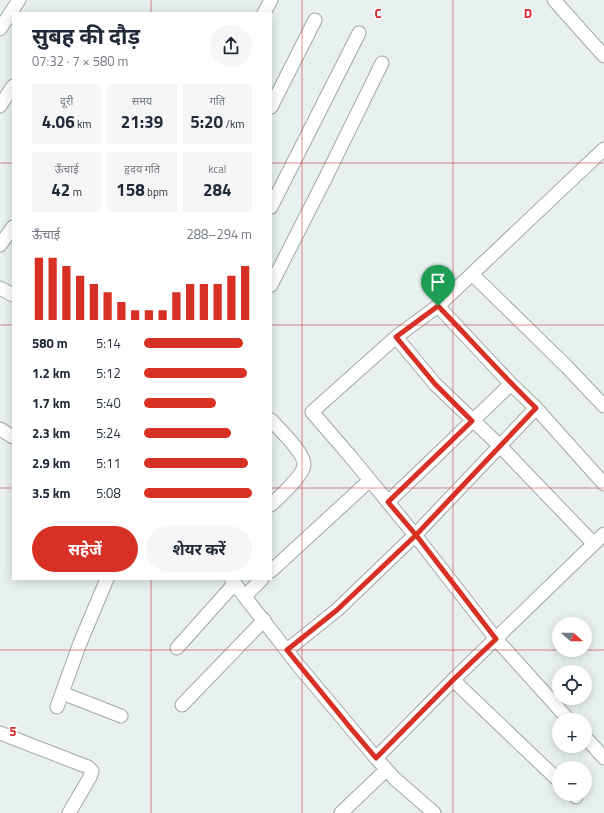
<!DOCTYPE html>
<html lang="hi">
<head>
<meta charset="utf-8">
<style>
	:root { --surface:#fff; --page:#f6f6f7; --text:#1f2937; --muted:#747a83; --accent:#d93025 }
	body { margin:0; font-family:"Titillium Web","Noto Sans Devanagari",sans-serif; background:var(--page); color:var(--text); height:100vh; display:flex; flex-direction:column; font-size:15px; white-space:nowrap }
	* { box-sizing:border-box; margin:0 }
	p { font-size:13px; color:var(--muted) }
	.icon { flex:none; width:22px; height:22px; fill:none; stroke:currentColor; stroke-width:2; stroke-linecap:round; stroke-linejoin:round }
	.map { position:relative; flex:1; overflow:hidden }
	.details { position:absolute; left:12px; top:12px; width:260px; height:568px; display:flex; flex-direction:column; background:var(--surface); border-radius:0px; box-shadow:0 2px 10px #0003 }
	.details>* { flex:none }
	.needle { width:26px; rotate:111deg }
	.controls { position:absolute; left:552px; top:617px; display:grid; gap:8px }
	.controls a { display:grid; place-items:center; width:40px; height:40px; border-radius:50%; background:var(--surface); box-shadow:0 2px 10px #0003; font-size:20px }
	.pin { position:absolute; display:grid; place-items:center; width:34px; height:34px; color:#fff; margin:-41px -17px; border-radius:50% 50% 50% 0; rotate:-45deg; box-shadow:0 0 4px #0007 }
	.pin .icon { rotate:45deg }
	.round { display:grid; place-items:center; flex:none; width:42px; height:42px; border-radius:21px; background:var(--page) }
	.head { display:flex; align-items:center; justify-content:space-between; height:68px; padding:0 20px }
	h1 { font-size:22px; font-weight:700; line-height:30px }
	.stats { display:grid; grid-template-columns:repeat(3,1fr); gap:6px; height:68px; padding:4px 20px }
	.stats div { display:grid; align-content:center; border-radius:0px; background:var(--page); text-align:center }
	.stats b { font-size:17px; font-weight:700 }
	.stats small { font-size:11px; font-weight:400 }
	.stats p { font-size:11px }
	.chart { height:112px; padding:8px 20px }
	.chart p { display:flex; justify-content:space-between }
	.chart svg { width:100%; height:72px; margin-top:4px; stroke:var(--accent); stroke-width:6 }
	.primary-button { display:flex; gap:8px; margin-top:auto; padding:8px 20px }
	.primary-button a { flex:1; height:46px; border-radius:24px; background:var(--accent); color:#fff; font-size:16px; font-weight:700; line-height:46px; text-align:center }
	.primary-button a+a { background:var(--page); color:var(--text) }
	ul { padding:0 20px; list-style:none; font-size:13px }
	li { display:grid; grid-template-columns:64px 48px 1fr; align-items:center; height:30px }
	li i { height:10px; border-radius:5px; background:var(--accent) }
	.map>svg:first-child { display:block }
</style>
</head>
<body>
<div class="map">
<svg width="604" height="813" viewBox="0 0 604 813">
	<rect width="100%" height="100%" fill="#e8f0f0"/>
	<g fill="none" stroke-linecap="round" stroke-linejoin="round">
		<defs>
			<path id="street" d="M554 0 604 56
				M264 13 271 0
				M0 29 19 0
				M0 106 13 86
				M271 107 315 20
				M271 207 359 33
				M0 245 13 227
				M472 274 567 367 604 406
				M271 285 324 181 382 63
				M0 288 13 295
				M438 306 511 384 536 408 604 484
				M396 337 435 384 500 446 594 544
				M271 420C279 429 305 453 304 465 303 476 279 497 271 505
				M0 429 13 437
				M388 502 511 384
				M271 571 370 480
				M231 579 298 665 376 758 395 779 434 813
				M245 596 262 579
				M177 648 235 583
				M287 650 337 610 415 535 536 408
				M453 680 559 781
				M62 693 121 716
				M182 705 264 620
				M57 707 80 643 107 579
				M569 720 496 639 415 535 350 456 312 412 396 337 438 306 604 149
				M0 733 88 767 92 771 90 777 69 813
				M585 737 604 758
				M376 758 453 680 604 534
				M573 794 576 797
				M341 813 386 770"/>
		</defs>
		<use href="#street" stroke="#a0a8a7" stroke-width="15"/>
		<use href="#street" stroke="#fff" stroke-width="13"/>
	</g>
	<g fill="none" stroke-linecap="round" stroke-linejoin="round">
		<defs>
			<path id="route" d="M438 306C471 340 502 375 536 408L416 535 337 610 287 650 353 731 376 758 453 680 496 639 416 535 388 502 472 421 435 384 396 337 438 306"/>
		</defs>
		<use href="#route" stroke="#fff" stroke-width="8"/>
		<use href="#route" stroke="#d93025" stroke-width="5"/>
	</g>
	<path fill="none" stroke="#d62828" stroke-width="1" stroke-opacity="0.55" d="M151 0V13M302 0V813M453 0V813M0 163H13M271 163H604M0 325H13M271 325H604M0 488H13M271 488H604M151 579V813M0 650H604"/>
	<g font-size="13" text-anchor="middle" font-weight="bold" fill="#d62828" stroke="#fff" stroke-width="3" stroke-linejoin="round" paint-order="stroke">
		<text x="378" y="18">C</text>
		<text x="528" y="18">D</text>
		<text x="13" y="736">5</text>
	</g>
</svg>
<div class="controls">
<a><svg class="needle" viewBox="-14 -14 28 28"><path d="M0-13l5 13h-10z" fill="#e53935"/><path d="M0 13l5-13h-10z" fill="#747a83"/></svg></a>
<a><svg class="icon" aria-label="locate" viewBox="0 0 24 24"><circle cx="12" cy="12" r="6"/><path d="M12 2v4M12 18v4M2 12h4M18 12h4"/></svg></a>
<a>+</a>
<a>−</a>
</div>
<div class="pin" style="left:438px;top:306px;background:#1e9e55"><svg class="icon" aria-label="arrive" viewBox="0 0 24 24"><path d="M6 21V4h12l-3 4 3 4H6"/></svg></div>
<section class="details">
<div class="head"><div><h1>सुबह की दौड़</h1><p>07:32 · 7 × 580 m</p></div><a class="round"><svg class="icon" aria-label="share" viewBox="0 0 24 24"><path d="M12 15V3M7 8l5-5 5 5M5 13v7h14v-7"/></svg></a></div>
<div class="stats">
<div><p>दूरी</p><b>4.06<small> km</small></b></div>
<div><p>समय</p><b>21:39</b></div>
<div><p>गति</p><b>5:20<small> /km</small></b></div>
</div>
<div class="stats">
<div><p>ऊँचाई</p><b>42<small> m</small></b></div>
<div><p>हृदय गति</p><b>158<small> bpm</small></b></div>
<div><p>kcal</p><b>284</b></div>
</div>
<div class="chart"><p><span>ऊँचाई</span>288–294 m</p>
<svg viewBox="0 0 160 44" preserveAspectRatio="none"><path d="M5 44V6M15 44V6M25 44V11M35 44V17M45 44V22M55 44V27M65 44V33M75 44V38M85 44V38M95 44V38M105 44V27M115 44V22M125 44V22M135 44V22M145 44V17M155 44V11"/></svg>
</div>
<ul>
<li><b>580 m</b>5:14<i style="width:92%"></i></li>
<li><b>1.2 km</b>5:12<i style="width:95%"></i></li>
<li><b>1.7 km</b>5:40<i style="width:67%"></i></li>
<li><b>2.3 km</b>5:24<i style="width:81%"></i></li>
<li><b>2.9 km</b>5:11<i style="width:96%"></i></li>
<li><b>3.5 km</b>5:08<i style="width:100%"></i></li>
</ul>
<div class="primary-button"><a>सहेजें</a><a>शेयर करें</a></div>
</section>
</div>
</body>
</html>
